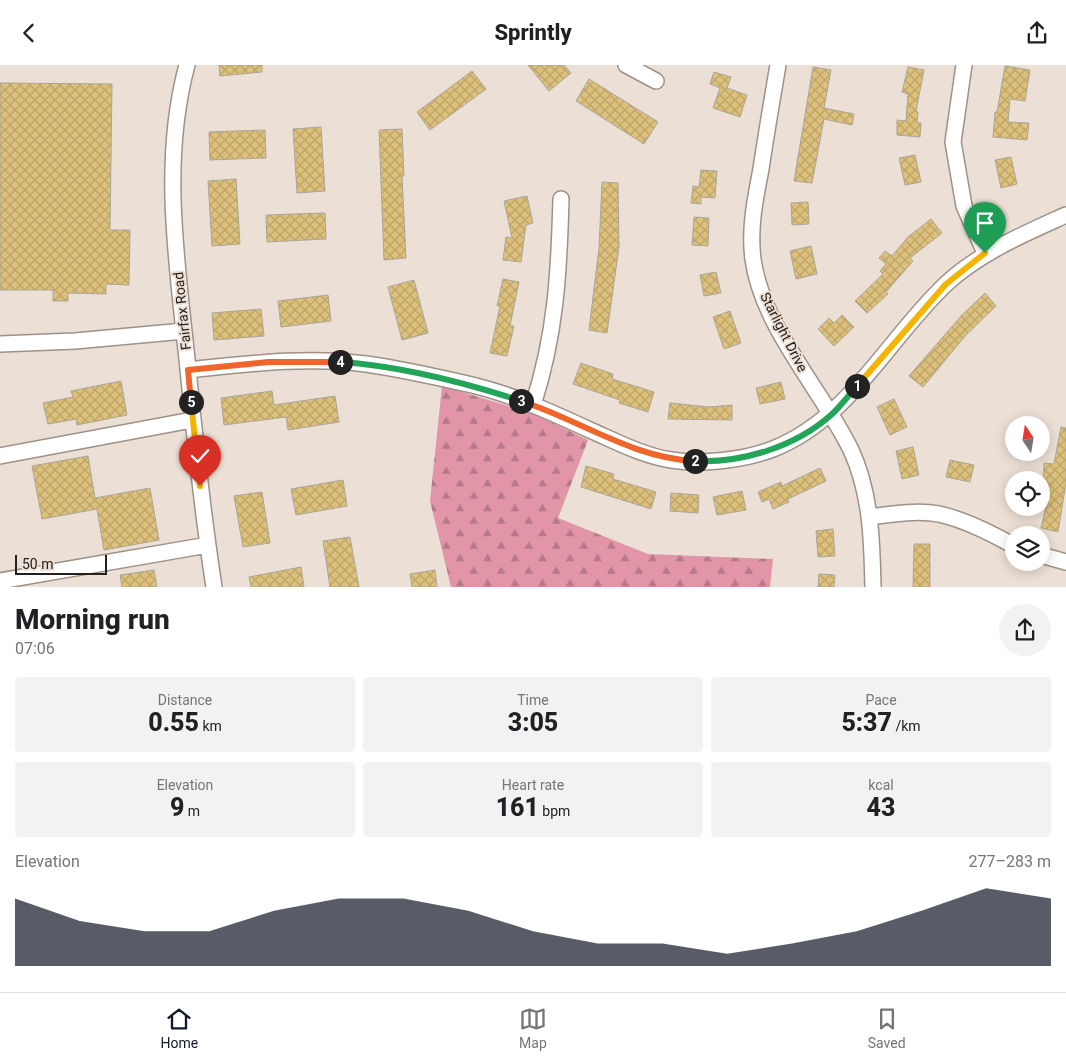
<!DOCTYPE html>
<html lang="en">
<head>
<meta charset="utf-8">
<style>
	:root { --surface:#fff; --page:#f2f2f2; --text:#202124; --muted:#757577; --line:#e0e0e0; --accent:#111827 }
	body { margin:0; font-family:Roboto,sans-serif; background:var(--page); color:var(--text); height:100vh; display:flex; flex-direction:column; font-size:19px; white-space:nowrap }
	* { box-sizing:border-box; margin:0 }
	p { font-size:16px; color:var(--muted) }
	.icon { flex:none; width:28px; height:28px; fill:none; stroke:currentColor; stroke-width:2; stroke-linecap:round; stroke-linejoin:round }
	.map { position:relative; height:522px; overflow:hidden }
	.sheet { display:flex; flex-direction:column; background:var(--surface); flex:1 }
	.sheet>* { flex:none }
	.needle { width:32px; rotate:348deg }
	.buttons { position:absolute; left:1005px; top:351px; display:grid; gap:10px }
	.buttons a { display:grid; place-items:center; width:45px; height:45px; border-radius:50%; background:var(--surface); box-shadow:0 2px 12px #0003; font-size:25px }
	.scale { position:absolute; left:15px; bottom:12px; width:92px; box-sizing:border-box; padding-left:5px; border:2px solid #25201d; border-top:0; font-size:14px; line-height:18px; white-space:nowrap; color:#25201d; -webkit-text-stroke:4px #ecdfd5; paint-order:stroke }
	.pin { position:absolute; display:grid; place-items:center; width:42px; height:42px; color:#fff; margin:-51px -21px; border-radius:50% 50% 50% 0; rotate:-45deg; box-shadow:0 0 5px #0007 }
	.pin .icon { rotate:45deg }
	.km { position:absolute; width:25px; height:25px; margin:-12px; border-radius:50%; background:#222; color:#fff; font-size:14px; line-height:25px; text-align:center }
	.round { display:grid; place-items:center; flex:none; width:52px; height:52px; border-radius:26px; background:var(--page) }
	.head { display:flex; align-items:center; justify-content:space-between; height:85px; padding:0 15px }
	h1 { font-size:28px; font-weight:800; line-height:38px }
	.metrics { display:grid; grid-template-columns:repeat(3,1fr); gap:8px; height:85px; padding:5px 15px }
	.metrics div { display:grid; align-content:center; border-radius:5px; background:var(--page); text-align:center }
	.metrics b { font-size:25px; font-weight:800 }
	.metrics small { font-size:14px; font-weight:400 }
	.metrics p { font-size:14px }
	.chart { height:140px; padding:10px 15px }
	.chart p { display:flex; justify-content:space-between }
	.chart svg { width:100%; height:90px; margin-top:5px; fill:var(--accent); opacity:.7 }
	header { display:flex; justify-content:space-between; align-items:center; height:65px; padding:0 15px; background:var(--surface); font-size:22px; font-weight:800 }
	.menu { display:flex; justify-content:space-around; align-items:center; height:70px; border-top:1px solid var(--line); background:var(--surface); font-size:14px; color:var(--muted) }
	.menu a { display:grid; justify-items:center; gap:2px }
	.menu .active { color:var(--accent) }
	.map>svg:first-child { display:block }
</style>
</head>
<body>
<header><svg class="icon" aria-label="back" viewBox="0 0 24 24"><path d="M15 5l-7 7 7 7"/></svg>Sprintly<svg class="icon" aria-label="share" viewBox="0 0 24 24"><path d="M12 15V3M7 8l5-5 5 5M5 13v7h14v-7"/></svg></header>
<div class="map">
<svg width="1066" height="522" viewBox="0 0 1066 522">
	<defs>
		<pattern id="forest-firs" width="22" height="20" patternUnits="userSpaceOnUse" patternTransform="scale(1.25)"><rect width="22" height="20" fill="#e195a6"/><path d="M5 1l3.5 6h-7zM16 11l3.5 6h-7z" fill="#b67987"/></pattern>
		<pattern id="building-cross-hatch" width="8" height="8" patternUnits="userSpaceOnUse" patternTransform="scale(1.25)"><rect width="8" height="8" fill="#dcc07b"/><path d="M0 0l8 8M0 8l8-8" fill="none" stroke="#bda56a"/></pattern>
	</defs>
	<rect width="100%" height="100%" fill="#ecdfd5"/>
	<path fill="url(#forest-firs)" d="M442 321 535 349 588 375 558 453 648 489 773 494 770 522H451L430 436Z"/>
	<path fill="url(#building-cross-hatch)" stroke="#aba699" d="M219 0H262V7L220 11Z
		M528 0H564L571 8 549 26Z
		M1005 1 1030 5 1025 36 1010 34 1008 57 1029 58 1027 75 993 72 995 47H997Z
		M813 2 831 5 824 43 854 49 852 60 824 54 812 118 794 116Z
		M908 2 924 5 916 46 918 47 917 58H921L920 72 897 70V55L906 56 908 29 902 27Z
		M472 6 486 24 430 65 417 47Z
		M714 7 731 12 727 23 747 30 740 52 713 43 720 23 710 19Z
		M589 14 658 57 644 79 576 36Z
		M0 18 112 19 110 165H130L129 220 106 219V229L68 228V236H53V225H0Z
		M321 62 325 126 297 128 293 64Z
		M402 64 404 111H402L406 193 384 195 379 65Z
		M265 65 266 93 210 95 209 67Z
		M915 90 921 117 905 120 899 93Z
		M1011 92 1017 119 1001 123 995 95Z
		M701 105 717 106 715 133 701 132V139L691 138 693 121 699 122Z
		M236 114 240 179 212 181 208 116Z
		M602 117 618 118 619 182 607 268 589 265 599 183Z
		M527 131 533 158 526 160 521 197 503 195 506 172 512 173 504 136Z
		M808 137 809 159 792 160 791 138Z
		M325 148 326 174 267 177 266 150Z
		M694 152 709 153 708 181 692 180Z
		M931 154 942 168 910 193 913 196 886 227 888 229 867 248 855 236 883 209 880 206 886 199 879 193 885 186 892 191 908 172Z
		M811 181 817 209 796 214 790 186Z
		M716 207 721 228 704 231 700 210Z
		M503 214 519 217 510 261H514L507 291 490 288 500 241H497Z
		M414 215 428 268 402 275 388 222Z
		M985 228 996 241 966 270 923 322 909 311 962 250Z
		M328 230 331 256 281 262 278 236Z
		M261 244 264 271 214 275 212 248Z
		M730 246 741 278 724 284 713 252Z
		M842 250 854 262 834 281 818 264 829 253 834 258Z
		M581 298 613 309 612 314 654 327 648 347 619 338 620 335 573 319Z
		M121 316 127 350 77 360 76 354 48 359 43 338 73 332 71 326Z
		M781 317 785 334 760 339 756 323Z
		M272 326 274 340 335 331 339 357 288 365 286 352 224 360 221 333Z
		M894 334 907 362 890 370 877 342Z
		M670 338 709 342 732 340V355L668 354Z
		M1061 362 1066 363V418L1058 467 1041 463 1050 424H1043L1044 398 1054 399Z
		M913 382 919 410 902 414 896 386Z
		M88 391 95 433 150 423 159 475 104 485 97 444 42 454 32 401Z
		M950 395 974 400 970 417 946 412Z
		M586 401 614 409 613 414 656 427 651 444 581 422Z
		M820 403 826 416 788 434 789 437 773 444 769 434 762 437 758 427 781 417 782 421Z
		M343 415 347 441 296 450 291 424Z
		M742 426 746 445 717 450 713 432Z
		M262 427 270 478 243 482 234 431Z
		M671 428 699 430 698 448 670 446Z
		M833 464 835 491 818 492 816 466Z
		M350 472 359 522H330L323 476Z
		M914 479H930V522H913Z
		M301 502 304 522H251L249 512Z
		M154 505 157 522H122L120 510Z
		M435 505 437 522H412L410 509Z
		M819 509 835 510 834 522H818Z"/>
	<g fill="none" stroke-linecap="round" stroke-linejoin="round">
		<defs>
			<path id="minor" d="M187 0C160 99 178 204 188 304 195 377 203 450 214 522
				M626 0 656 16
				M778 0C772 35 766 70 761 104 755 135 749 164 753 194 762 262 822 325 851 385 871 428 872 476 873 522
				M964 0 953 77 964 141 985 188
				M0 279 75 276 184 266
				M188 305C247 299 307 291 366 299 401 304 437 312 472 320 514 330 553 348 592 366 617 377 644 391 671 395 702 400 744 395 773 384 851 353 888 273 947 218 981 187 1024 169 1066 150
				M533 340C556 269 559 207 561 134
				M0 391 192 355
				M870 452C892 449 917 445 939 449 966 455 991 468 1014 481
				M1041 490 1066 497
				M0 516 208 480"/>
		</defs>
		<use href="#minor" stroke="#9d9188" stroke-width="18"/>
		<use href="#minor" stroke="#fff" stroke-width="15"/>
	</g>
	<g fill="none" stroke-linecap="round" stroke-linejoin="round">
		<defs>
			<path id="split-1" d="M857 321 946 219 985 188"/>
			<path id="split-2" d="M695 396C742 398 795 382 831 350 840 342 848 331 857 321"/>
			<path id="split-3" d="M521 336C580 355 632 393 695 396"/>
			<path id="split-4" d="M340 297C401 301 463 317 521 336"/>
			<path id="split-5" d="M191 337 188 305 268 297H340"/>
			<path id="split-6" d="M191 337 200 421"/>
		</defs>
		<use href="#split-1" stroke="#fff" stroke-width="10"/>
		<use href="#split-2" stroke="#fff" stroke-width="10"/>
		<use href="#split-3" stroke="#fff" stroke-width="10"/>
		<use href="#split-4" stroke="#fff" stroke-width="10"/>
		<use href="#split-5" stroke="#fff" stroke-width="10"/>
		<use href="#split-6" stroke="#fff" stroke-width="10"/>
		<use href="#split-1" stroke="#f5b400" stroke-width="6"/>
		<use href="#split-2" stroke="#22a559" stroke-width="6"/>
		<use href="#split-3" stroke="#f0652b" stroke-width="6"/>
		<use href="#split-4" stroke="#22a559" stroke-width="6"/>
		<use href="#split-5" stroke="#f0652b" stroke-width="6"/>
		<use href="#split-6" stroke="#f5b400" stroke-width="6"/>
	</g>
	<g text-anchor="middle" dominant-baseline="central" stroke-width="4" stroke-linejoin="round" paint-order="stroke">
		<g font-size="14" fill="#25201d" stroke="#ecdfd5">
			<text transform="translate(182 246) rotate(-96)">Fairfax Road</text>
			<text transform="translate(784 267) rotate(63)">Starlight Drive</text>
		</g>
	</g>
</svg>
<div class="buttons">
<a><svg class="needle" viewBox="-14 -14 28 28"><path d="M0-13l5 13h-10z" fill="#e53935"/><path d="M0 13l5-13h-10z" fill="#757577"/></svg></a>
<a><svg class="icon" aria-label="locate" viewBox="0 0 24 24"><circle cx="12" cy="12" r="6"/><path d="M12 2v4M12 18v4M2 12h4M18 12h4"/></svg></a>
<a><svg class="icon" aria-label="layers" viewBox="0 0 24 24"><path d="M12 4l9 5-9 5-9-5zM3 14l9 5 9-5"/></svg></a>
</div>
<div class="scale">50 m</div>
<div class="pin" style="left:985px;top:188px;background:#1e9e55"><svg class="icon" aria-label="arrive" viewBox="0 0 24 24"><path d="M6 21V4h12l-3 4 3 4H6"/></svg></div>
<div class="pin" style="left:200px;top:421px;background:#d93025"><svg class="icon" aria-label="check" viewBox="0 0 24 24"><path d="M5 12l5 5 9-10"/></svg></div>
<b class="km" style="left:857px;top:321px">1</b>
<b class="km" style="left:695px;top:396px">2</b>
<b class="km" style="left:521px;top:336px">3</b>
<b class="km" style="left:340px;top:297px">4</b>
<b class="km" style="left:191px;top:337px">5</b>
</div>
<section class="sheet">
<div class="head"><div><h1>Morning run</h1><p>07:06</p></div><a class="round"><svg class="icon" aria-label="share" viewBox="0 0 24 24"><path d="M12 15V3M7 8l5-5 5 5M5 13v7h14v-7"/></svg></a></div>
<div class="metrics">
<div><p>Distance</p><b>0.55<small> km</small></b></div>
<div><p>Time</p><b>3:05</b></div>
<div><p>Pace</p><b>5:37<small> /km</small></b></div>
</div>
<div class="metrics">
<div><p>Elevation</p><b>9<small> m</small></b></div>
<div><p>Heart rate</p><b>161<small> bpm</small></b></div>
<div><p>kcal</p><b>43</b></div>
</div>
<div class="chart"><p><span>Elevation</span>277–283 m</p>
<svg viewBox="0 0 160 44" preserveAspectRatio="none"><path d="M0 44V11L10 22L20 27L30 27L40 17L50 11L60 11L70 17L80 27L90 33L100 33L110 38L120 33L130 27L140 17L150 6L160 11V44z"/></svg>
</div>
</section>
<nav class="menu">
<a class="active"><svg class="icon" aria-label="home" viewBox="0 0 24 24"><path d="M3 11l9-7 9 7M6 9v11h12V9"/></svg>Home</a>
<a><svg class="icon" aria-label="map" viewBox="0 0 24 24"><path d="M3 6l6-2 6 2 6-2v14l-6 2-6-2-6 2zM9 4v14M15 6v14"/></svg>Map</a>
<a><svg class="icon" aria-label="saved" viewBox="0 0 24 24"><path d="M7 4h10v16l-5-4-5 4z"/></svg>Saved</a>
</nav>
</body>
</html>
